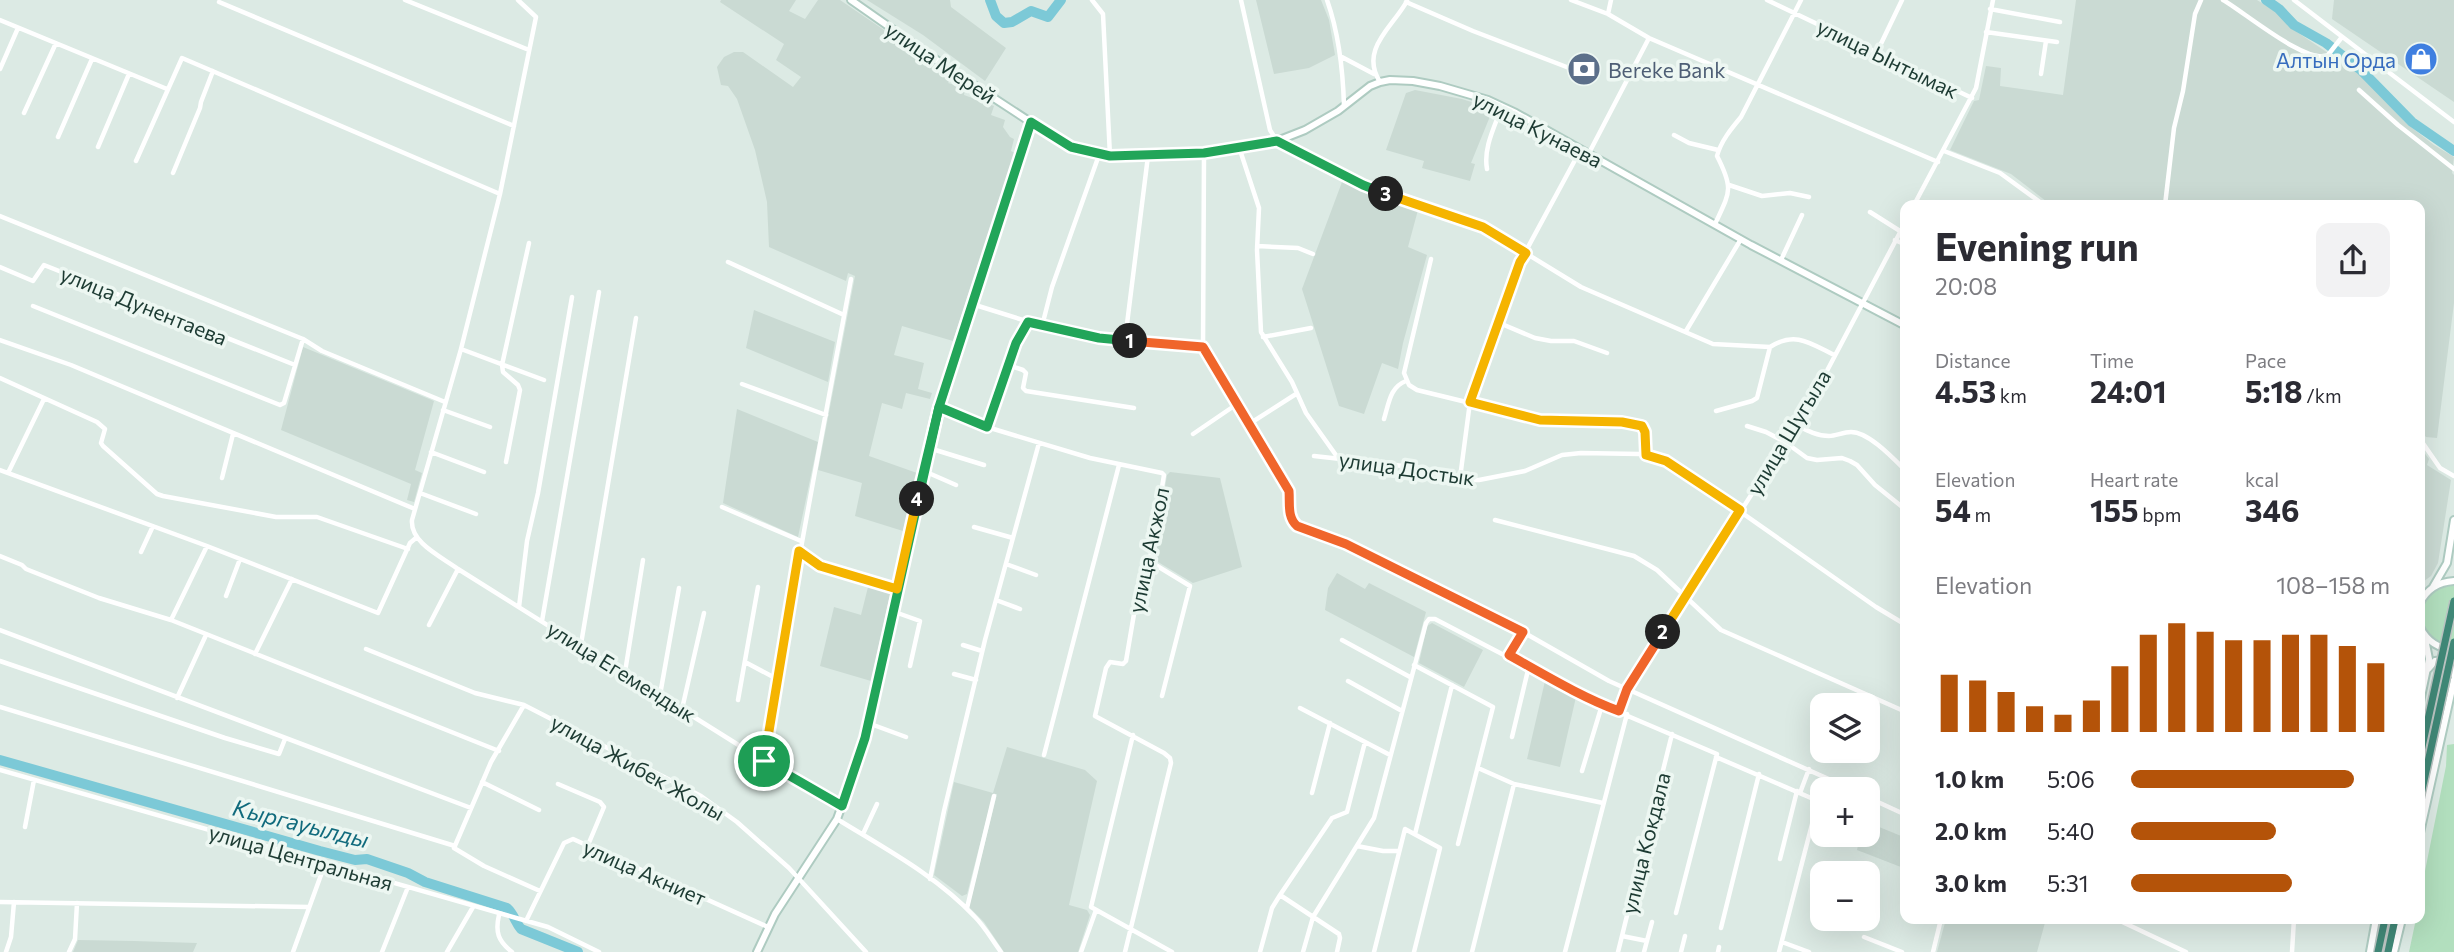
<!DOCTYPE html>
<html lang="en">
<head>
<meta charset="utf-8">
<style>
	:root { --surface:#fff; --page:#f2f2f3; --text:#2b2b33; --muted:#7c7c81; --accent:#b45309 }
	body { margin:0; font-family:Commissioner,sans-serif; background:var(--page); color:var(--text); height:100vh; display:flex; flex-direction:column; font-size:26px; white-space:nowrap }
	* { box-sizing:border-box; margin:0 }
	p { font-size:23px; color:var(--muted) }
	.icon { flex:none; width:38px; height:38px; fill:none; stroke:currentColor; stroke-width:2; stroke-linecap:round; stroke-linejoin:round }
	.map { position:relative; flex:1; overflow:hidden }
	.details { position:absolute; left:1900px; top:200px; width:525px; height:724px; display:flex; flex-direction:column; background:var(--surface); border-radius:14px; box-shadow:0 7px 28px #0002 }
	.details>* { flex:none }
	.tools { position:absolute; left:1810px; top:693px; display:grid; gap:14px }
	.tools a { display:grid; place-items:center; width:70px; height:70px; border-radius:14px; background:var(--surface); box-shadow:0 7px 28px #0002; font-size:35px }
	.pin { position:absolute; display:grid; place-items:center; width:60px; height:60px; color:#fff; margin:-30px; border:4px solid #fff; border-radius:50%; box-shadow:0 2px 7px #0007 }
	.km { position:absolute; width:35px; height:35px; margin:-18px; border-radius:50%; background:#222; color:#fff; font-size:19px; line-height:35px; text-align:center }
	.round { display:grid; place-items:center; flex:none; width:74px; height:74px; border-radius:14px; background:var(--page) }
	.overview { display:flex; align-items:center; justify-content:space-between; height:119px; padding:0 35px }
	h1 { font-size:38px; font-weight:700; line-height:52px }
	.figures { display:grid; grid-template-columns:repeat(3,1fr); gap:10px; height:119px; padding:7px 35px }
	.figures div { display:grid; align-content:center }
	.figures b { font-size:30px; font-weight:700 }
	.figures small { font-size:19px; font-weight:400 }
	.figures p { font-size:19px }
	.chart { height:196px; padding:14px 35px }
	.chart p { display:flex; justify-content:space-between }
	.chart svg { width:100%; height:126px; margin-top:7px; stroke:var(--accent); stroke-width:6 }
	ul { padding:0 35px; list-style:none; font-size:23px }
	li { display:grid; grid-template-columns:112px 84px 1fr; align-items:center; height:52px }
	li i { height:18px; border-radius:9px; background:var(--accent) }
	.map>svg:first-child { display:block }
</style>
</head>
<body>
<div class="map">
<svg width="2454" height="952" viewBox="0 0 2454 952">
	<rect width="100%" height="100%" fill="#dceae4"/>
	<path fill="#cadad3" d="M721 0H796L789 11 805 19 818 0H840L953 77 948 83 965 88 964 95 994 106 991 115 1005 120 1003 127 1010 137 1014 139 1011 151 1015 153 953 341 902 326 894 355 924 363 918 389 932 393 930 399 906 393 902 409 882 403 869 456 917 473 903 531 855 516 862 483 818 470 855 276 848 273 846 281 769 247 767 202 755 150 737 99 728 86 721 85 717 67 724 57 734 52H743L793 87 801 77 776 60 784 44 720 2Z
		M867 0H950L951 7 1006 48 985 81 923 35Z
		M1256 0H1321L1329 20 1335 55 1309 68 1274 74Z
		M2076 0H2257L2279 14 2291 28 2362 76 2407 124 2434 145 2454 157 2452 173 2454 175V303L2437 438 2426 437 2420 430V205H2051L2011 174 1950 150 1974 101 1979 100 1986 66 2001 68 2000 86 2063 95Z
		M2334 0H2454V102L2332 19Z
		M1415 90 1462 99 1493 109 1471 163 1475 164 1470 181 1422 168 1424 161 1386 150 1406 93Z
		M1342 182 1418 210 1408 247 1427 255 1403 343 1398 369 1382 363 1364 414 1339 406 1302 289Z
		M754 310 835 342 828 382 746 348Z
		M303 347 434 401 415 470 422 473 414 502 407 500 411 484 281 430Z
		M737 409 818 442 798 537 723 503Z
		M2420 447 2429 459 2427 465 2451 480 2438 563 2431 576 2420 584Z
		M1170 472 1220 478 1242 567 1193 583 1153 559 1167 475Z
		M1337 573 1365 589 1369 583 1426 612 1414 657 1325 610 1328 588Z
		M869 583 891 590 871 681 820 666 834 607 861 615Z
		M1432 623 1483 650 1464 687 1419 663 1427 626Z
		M1545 681 1576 697 1560 767 1527 759Z
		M1007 747 1085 770 1097 781 1069 905 1087 910 1090 915 1078 952H1004L984 922 969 907 997 794H993L967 894 962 896 934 875 954 782 993 793Z
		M1867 822 1906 838V869L1857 850 1860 835H1867Z
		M1946 919H2046L2037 952H1937Z
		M78 940 134 941 197 943 193 952H73Z"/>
	<path fill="#b2dfbe" d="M2454 584V645C2412 647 2410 585 2454 584Z
		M2454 744V952H2409L2416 919H2420V896L2446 766 2447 745Z"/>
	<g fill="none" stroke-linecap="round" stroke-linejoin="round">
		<path stroke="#7cc9d7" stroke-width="10" d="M990 0 996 16 1004 23 1012 22 1031 11 1048 17 1061 0
			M2266 0 2279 9 2294 25 2326 43 2361 70 2412 122 2454 151
			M0 760 320 851 355 860 367 859 408 873 425 882 507 908C514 914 515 922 521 929L578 952"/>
		<defs>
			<path id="secondary" d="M851 0 951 70 1061 142 1079 150 1110 156 1204 153 1277 141 1305 130 1338 111 1370 86 1380 82 1390 80 1413 81 1440 86 1488 100 1516 113 1751 245 1906 326
				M2433 587 2447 563 2454 520
				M2420 603C2427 589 2438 582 2454 581
				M2420 627C2427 641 2438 649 2454 649
				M2428 669 2435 661 2443 660 2450 663 2454 675
				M2420 702 2429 659 2424 634
				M2420 833 2454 680
				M757 952 775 914 837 819 859 758 936 417 1031 122
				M2370 952 2376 919
				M2394 952 2402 919"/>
			<path id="trunk" d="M2378 952 2385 919
				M2388 952 2395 919"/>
		</defs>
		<use href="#secondary" stroke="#aecbc1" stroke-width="10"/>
		<use href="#trunk" stroke="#bbc4c2" stroke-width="10"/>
		<path stroke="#fff" stroke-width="4.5" d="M405 0 529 50
			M518 0 536 17 500 194 461 349 412 520C410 543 442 557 458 569L764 761 842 806
			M1092 0 1103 14 1110 156
			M1241 0 1270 130 1277 141 1363 185 1483 227 1581 287 1713 344 1770 347
			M1327 0C1339 34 1343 70 1344 106
			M1571 0 1608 14 1649 38 1938 162
			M1767 0 1972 98
			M2223 0C2243 11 2308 66 2328 55L2342 37
			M2294 0 2454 122
			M219 2 514 126
			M1406 2 1473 31 1577 71
			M1990 9 2060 22
			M1608 14 1611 0
			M0 20 167 89
			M1986 32 2057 42
			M1877 52 1902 0
			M1340 56 1374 74
			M0 69 18 28
			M2041 74 2046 41
			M1380 82C1359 49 1393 27 1407 1
			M2359 90 2398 125 2454 169
			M24 113 56 43
			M1674 135 1689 143 1718 150
			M58 137 92 59
			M98 147 129 74
			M1239 147 1259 208 1257 250 1261 332 1292 382 1306 413 1338 458
			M1944 151 2000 173 2044 205
			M1204 153 1203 351 1270 458 1288 491 1290 517 1297 526 1346 544 1523 632 1609 681 1851 789
			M1589 153 1649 38
			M136 161 182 58 500 194
			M1487 169C1483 148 1495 126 1502 106
			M173 173 200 108 201 102 213 71
			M1729 185 1762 196 1790 193 1809 197
			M1914 205 1976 88 1993 0
			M2165 205 2174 128 2183 91 2195 14 2201 0
			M1870 212 1900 231
			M0 216 303 339 322 351 445 402
			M1715 224C1730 192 1734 189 1717 156 1721 141 1731 129 1741 117L1801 0
			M1895 240 1906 245
			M1257 246 1298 248 1313 254
			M1431 259 1404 373 1409 385 1417 390 1540 420 1634 424 1641 426 1645 432V455
			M1781 260 1802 215
			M728 262 844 315
			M0 267 33 281 44 265 295 365
			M972 304 1042 326 1099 338 1203 347
			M33 306 280 405 284 403 303 339
			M1497 322 1535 338 1551 341H1574L1607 353
			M1042 326 1052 287 1099 155
			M1686 331 1741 239
			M1263 337 1311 328
			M0 340 71 365 415 509
			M1125 340 1148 156
			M461 349 544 380
			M1008 365 1023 370 1026 373 1023 388 1026 391 1134 408
			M0 378 97 422 105 429 101 443 103 446 157 494 163 496 276 517H317L408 549
			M742 384 826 415
			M939 407 987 427 1090 458 1162 473 1164 475 1151 553 1134 614 1126 661 1123 664 1110 662 1106 668 1095 716 1164 753 1170 758 1171 763 1125 952
			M443 410 490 427
			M1716 411 1752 401 1757 398 1770 347C1795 331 1810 343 1834 355
			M1384 419C1389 403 1390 387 1406 381
			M1249 424 1296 394
			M1796 425C1806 430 1817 436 1829 436 1836 436 1843 432 1851 432 1869 432 1894 459 1906 471
			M1747 426 1766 432 1785 442 1807 458 1817 460 1842 458 1850 461 1857 465 1875 485 1906 510
			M987 427 1016 343 1028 322
			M1193 434 1237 404
			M2420 439 2440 468 2454 476
			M929 448 984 465
			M431 452 484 472
			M1314 456 1421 468 1468 480H1479L1525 471 1562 455 1581 453 1639 454 1656 457 1678 468 1876 607 1906 625
			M506 462 520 390 518 385 503 372 502 365 529 243
			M0 470 207 546 378 613 410 543 417 537
			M924 471 956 485
			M8 473 44 399
			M222 478 233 434
			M1460 478 1470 402 1497 322 1520 262 1581 149
			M420 493 476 514
			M722 507 801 541
			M1495 520 1634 556 1657 570 1721 630 1906 712
			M974 527 1013 538
			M799 551 819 567 897 589
			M141 552 153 526
			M0 556 22 565 26 569 99 598 171 620 499 751
			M1149 561 1190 586 1162 696
			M1006 564 1036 575
			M226 596 240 559
			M996 600 1020 609
			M519 607 527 541 538 493 572 297
			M892 611 920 621 910 666
			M171 620 207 546
			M542 621 599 292
			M429 625 458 569
			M0 630 471 808
			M1342 640 1410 677
			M581 644 636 318
			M963 645 982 651
			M366 649 475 693 524 705 701 796 737 822 789 868 866 952
			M255 654 292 579
			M1509 655 1523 632
			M0 661 225 738 279 754 285 739
			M745 662 777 679
			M1414 665 1493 707 1458 844
			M625 672 643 560
			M954 674 976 680
			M1348 681 1402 711
			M660 695 679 588
			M177 698 206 635
			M738 700 758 587
			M524 705 491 762 454 848 484 866 540 891
			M0 707 455 846
			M1300 708 1390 755
			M682 709 704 613
			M1619 711 1627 689 1810 403 1906 221
			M868 723 906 737
			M1133 735 1091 907 1172 952
			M1512 737 1529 666
			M1044 755 1119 465
			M1716 757 1818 801 1779 952
			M764 761C790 600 821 439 851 279
			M1478 768 1514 784 1603 803
			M0 770 548 927 599 952
			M1582 771 1602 705
			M482 782 539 810
			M558 784 600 802 604 807 588 845
			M1312 793 1330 723
			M1800 793 1809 769
			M1867 797 1906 815
			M837 819C884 848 937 876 975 917 985 927 992 940 1001 952
			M25 827 34 780
			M863 834 877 804
			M1415 834 1452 685
			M1357 846 1383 851H1399
			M1780 859 1797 791
			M930 879 944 811 985 640 1039 443
			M1280 895 1339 934 1340 938 1337 952
			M0 902 309 907
			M967 908 994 796
			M499 915C495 932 498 941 512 952
			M2116 919 2186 952
			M526 921 564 843 573 839 768 927
			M1721 928 1759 774
			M1622 936 1647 941
			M1864 937 1902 952
			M1782 942 1809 952
			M6 952 11 937 14 902
			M69 952 75 939 77 903
			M293 952 325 864
			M382 952 408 887
			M447 952 473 907
			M1081 952 1096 910
			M1260 952 1272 908 1280 895 1332 818 1347 812 1365 742
			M1303 952 1313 917 1374 818 1426 623 1429 619H1435L1502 654 1509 655 1602 705 1717 754 1676 913
			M1374 952 1405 829 1440 848 1414 952
			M1472 952 1514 784
			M1565 952 1627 714
			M1618 952 1672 734
			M1644 952 1652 922
			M1681 952 1685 936
			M1718 952 1719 947
			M1933 952 1941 919
			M2292 952 2294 919"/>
		<use href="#secondary" stroke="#fff" stroke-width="6"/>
		<use href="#trunk" stroke="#408877" stroke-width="7"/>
		<defs>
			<path id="trunk-bridge" d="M2420 756 2454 601
				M2420 799 2454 642"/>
		</defs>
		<use href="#trunk-bridge" stroke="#bbc4c2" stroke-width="10" stroke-linecap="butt"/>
		<use href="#trunk-bridge" stroke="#408877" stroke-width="7"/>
	</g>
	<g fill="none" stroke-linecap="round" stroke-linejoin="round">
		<defs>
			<path id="split-1" d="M764 761 842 806 865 738 939 407 987 427 1016 343 1028 322 1099 338 1130 341"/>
			<path id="split-2" d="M1130 341 1203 347 1289 491C1290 504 1287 517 1297 526L1346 544 1523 632 1509 655C1545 675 1581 697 1619 711L1627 689 1663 632"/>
			<path id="split-3" d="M1386 194 1483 227 1526 253 1520 262 1470 402 1540 420 1622 422 1642 426 1645 432 1646 455 1666 461 1740 510 1663 632"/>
			<path id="split-4" d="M917 499 939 407 1031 122 1071 147 1110 156 1204 153 1277 141 1363 185 1386 194"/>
			<path id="split-5" d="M764 761 799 551 820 566 897 589 917 499"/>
		</defs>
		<use href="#split-1" stroke="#fff" stroke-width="14"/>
		<use href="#split-2" stroke="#fff" stroke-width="14"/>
		<use href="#split-3" stroke="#fff" stroke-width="14"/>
		<use href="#split-4" stroke="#fff" stroke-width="14"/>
		<use href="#split-5" stroke="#fff" stroke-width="14"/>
		<use href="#split-1" stroke="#22a559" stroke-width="9"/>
		<use href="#split-2" stroke="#f0652b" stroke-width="9"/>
		<use href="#split-3" stroke="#f5b400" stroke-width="9"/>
		<use href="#split-4" stroke="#22a559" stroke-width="9"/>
		<use href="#split-5" stroke="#f5b400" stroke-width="9"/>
	</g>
	<defs>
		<symbol id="shop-disc" viewBox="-11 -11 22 22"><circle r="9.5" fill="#3f7fe0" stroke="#edf7f2"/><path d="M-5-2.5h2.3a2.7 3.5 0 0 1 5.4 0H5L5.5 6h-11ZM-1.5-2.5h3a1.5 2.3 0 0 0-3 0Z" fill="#fff"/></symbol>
		<symbol id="bank-disc" viewBox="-11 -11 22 22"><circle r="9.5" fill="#5c6f8a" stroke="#edf7f2"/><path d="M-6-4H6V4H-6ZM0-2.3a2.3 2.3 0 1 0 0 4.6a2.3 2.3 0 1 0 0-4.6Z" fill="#fff"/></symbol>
	</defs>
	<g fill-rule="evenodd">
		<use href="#shop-disc" x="2402" y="40" width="38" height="38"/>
		<use href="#bank-disc" x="1565" y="50" width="38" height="38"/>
	</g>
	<g text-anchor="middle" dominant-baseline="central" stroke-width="7" stroke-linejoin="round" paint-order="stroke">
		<g font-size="21" fill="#1d3b33" stroke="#edf7f2">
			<text transform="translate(1888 58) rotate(26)">улица Ынтымак</text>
			<text transform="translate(941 62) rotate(34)">улица Мерей</text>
			<text transform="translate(1538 129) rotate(27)">улица Кунаева</text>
			<text transform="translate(144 305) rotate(22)">улица Дунентаева</text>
			<text transform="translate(1788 432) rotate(-59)">улица Шугыла</text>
			<text transform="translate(1407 468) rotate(8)">улица Достык</text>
			<text transform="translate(1148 550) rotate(-78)">улица Акжол</text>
			<text transform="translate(622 671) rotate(32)">улица Егемендык</text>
			<text transform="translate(638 767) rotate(29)">улица Жибек Жолы</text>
			<text transform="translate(1645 843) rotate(-76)">улица Кокдала</text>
			<text transform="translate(301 857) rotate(16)">улица Центральная</text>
			<text transform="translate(645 872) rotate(24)">улица Акниет</text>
		</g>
		<g font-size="21" fill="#366cbe" stroke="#edf7f2" text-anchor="end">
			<text x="2396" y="59">Алтын Орда</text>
		</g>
		<g font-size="21" fill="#4e5e75" stroke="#edf7f2" text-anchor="start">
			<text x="1608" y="69">Bereke Bank</text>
		</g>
		<g font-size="23" font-style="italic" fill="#116b7d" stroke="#edf7f2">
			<text transform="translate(301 823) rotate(14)">Кыргауылды</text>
		</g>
	</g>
</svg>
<div class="tools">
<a><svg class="icon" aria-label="layers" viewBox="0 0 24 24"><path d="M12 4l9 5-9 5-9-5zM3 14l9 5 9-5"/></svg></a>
<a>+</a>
<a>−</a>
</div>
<div class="pin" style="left:764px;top:761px;background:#1e9e55"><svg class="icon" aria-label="arrive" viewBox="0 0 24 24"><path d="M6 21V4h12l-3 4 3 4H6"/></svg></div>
<b class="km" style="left:1130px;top:341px">1</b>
<b class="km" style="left:1663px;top:632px">2</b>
<b class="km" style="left:1386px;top:194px">3</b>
<b class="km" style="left:917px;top:499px">4</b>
<section class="details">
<div class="overview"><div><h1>Evening run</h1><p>20:08</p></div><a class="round"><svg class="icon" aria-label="share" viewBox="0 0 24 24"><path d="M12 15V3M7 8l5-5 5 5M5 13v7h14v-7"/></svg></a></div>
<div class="figures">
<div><p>Distance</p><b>4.53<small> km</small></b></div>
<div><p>Time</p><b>24:01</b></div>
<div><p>Pace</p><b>5:18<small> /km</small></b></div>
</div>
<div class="figures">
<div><p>Elevation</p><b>54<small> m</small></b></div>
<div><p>Heart rate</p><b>155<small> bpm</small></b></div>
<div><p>kcal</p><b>346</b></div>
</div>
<div class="chart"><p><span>Elevation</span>108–158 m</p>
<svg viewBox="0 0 160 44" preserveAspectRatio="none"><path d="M5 44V24M15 44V26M25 44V30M35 44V35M45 44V38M55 44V33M65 44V21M75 44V10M85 44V6M95 44V9M105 44V12M115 44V12M125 44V10M135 44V10M145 44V14M155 44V20"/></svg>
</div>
<ul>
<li><b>1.0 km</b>5:06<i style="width:86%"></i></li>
<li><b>2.0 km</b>5:40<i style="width:56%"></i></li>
<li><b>3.0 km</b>5:31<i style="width:62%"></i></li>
</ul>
</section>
</div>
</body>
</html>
